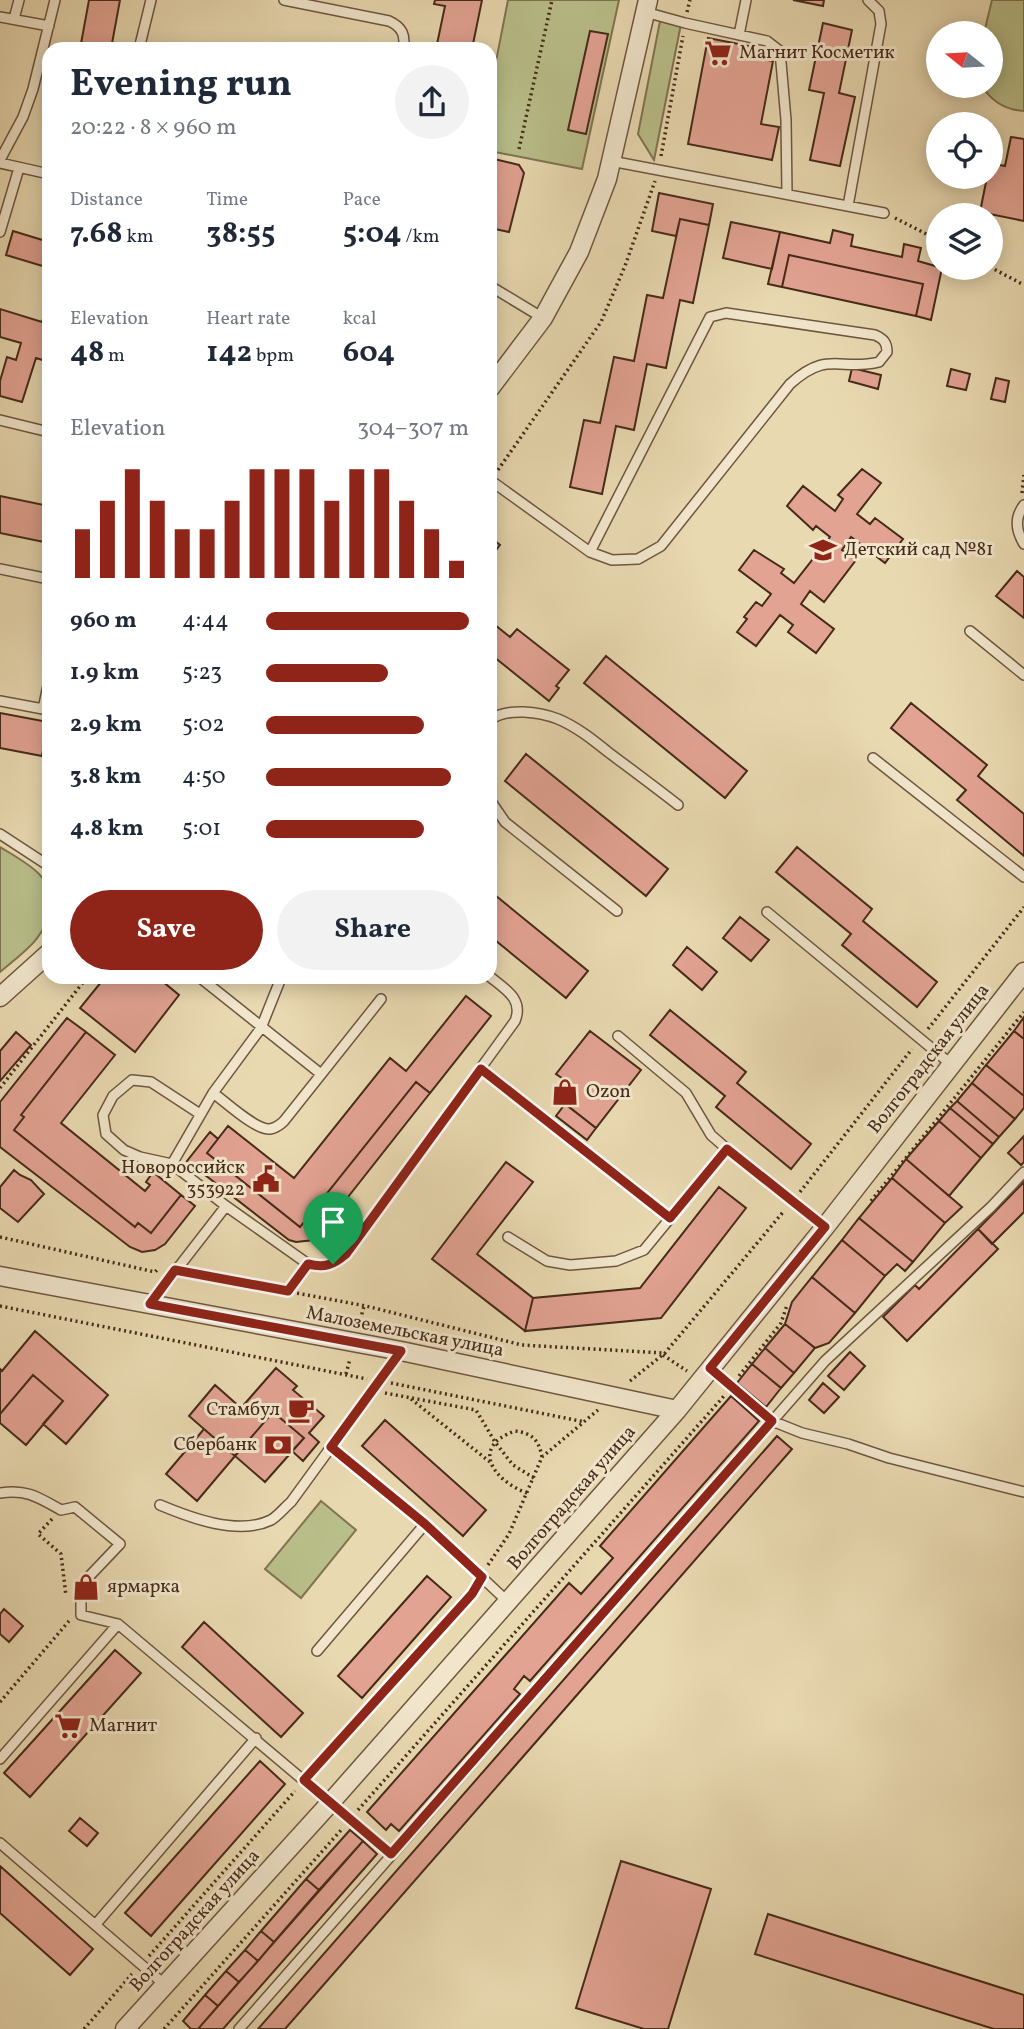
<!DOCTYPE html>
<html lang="en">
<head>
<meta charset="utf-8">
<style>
	:root { --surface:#fff; --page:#f2f2f3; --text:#1f2937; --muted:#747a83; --accent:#8f2418 }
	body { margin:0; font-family:Vollkorn,serif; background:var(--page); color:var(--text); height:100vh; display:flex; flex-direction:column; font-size:26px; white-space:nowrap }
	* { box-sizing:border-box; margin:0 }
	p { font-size:23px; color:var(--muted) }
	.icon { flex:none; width:38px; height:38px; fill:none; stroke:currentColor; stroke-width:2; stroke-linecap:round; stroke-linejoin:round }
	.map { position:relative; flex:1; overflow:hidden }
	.details { position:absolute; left:42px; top:42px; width:455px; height:942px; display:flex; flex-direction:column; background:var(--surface); border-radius:21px; box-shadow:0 4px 18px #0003 }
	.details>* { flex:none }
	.needle { width:46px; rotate:288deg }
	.controls { position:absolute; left:926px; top:21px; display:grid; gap:14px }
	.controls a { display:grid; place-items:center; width:77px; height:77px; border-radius:50%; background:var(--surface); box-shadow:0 4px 18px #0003; font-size:35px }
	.pin { position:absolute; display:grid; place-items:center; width:60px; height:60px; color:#fff; margin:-72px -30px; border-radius:50% 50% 50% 0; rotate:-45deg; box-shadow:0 0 7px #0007 }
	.pin .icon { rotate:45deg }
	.round { display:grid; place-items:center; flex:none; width:74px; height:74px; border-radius:37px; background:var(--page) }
	.overview { display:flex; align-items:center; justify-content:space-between; height:119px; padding:0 28px }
	h1 { font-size:38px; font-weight:700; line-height:52px }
	.stats { display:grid; grid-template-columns:repeat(3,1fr); gap:10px; height:119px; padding:7px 28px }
	.stats div { display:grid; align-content:center }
	.stats b { font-size:30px; font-weight:700 }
	.stats small { font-size:19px; font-weight:400 }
	.stats p { font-size:19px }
	.chart { height:196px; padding:14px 28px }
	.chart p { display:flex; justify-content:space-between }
	.chart svg { width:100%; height:126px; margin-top:7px; stroke:var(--accent); stroke-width:6 }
	.primary-button { display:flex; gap:14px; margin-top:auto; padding:14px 28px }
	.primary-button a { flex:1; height:80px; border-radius:42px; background:var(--accent); color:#fff; font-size:28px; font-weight:700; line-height:80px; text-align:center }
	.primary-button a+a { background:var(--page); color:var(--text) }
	ul { padding:0 28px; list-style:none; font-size:23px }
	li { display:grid; grid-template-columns:112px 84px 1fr; align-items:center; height:52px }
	li i { height:18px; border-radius:9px; background:var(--accent) }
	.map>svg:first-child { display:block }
</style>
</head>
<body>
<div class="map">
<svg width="1024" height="2029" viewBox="0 0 1024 2029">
	<rect width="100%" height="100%" fill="#e9d9b1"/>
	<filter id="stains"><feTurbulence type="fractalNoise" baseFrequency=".00286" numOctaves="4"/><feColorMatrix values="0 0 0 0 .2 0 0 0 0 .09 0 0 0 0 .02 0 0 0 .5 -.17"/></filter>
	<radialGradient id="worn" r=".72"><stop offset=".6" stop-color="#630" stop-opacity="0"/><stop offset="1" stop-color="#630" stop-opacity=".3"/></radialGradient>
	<path fill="#b9bf8a" stroke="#807452" stroke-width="2" d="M508 0H619L582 169 490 151V92Z
		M992 0H1024V111C1006 110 992 102 982 86H990V33H984Z
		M660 21 681 24 654 160 638 134Z
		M0 847C13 855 30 864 40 875 49 885 49 892 49 905 49 937 22 953 0 972Z
		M321 1501 356 1530 301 1598 265 1569Z"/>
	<path fill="#e3a393" stroke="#462a19" stroke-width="2" d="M89 0H120L111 49H80Z
		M435 0H482L472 49H436L445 6 434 4Z
		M793 0H824L823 6Z
		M823 23 852 30 839 93 855 97 840 166 810 160 824 93 809 90Z
		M590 31 608 34 586 134 568 130Z
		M708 38 749 46 747 56 773 61 761 124 779 127 772 160 688 144Z
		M1011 137 1024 139V221L980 212 987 177H990V163L1005 166Z
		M490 158 519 165 524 173 509 232 495 229 494 237 490 236Z
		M659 193 713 204 709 225 680 219 676 236 652 231Z
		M680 219 709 225 693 303 680 300 666 368 647 364 634 430 616 426 602 494 570 487 584 420 600 423 614 357 634 361 647 295 663 298Z
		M731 222 780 232 772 269 723 258Z
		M833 230 853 235 851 246 902 257 904 244 921 248 918 261 942 268 931 320 916 316 923 284 789 255 782 287 768 284 780 232 830 243Z
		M13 231 49 242V268L6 255Z
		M789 255 923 284 916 316 782 287Z
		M49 300V373L46 372 49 362 36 358 22 402 0 396V381L7 357 16 360 21 343 0 337V309L42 322Z
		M852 368 881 375 878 389 849 381Z
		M951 369 970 374 966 390 947 386Z
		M996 378 1009 381 1005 402 991 399Z
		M862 469 881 483 857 514 870 524 875 518 903 539 885 563 851 537 842 550 856 560 824 602 810 591 801 604 834 629 816 653 788 632 793 625 780 615 756 646 737 632 747 619 744 617 756 602 762 606 771 594 739 570 754 550 784 569 781 573 794 583 830 537 816 526 813 530 787 506 803 486 835 511 843 499 838 495Z
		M0 496 49 506V543L0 533Z
		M490 537 500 545 493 554 490 553Z
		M1017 571 1024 577V618L996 596Z
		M490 621 510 637 517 629 569 670 556 686 559 688 549 701 494 657 490 661Z
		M606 656 747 771 725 798 584 683Z
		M911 703 987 765 978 776 1024 814V856L957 800 966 790 891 728Z
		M0 713 48 722 42 756 0 748Z
		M526 754 668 869 646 896 505 781Z
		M49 795V820L43 814Z
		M797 847 872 909 863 921 937 982 917 1007 842 945 851 934 776 872Z
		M490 891 588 971 566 998 490 936Z
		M740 917 769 940 751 961 723 938Z
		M687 947 717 972 702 990 673 965Z
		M106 976H156L179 995 135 1052 80 1008Z
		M466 996 491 1016 430 1093 416 1082 300 1227 207 1153 228 1126 294 1178 390 1058 406 1071Z
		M670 1010 746 1072 737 1083 811 1144 791 1169 716 1107 725 1096 650 1035Z
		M1024 1017V1039L1014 1031Z
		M67 1018 86 1032 21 1115 24 1117 14 1130 135 1227 138 1223 151 1233 181 1195 195 1206 165 1244 155 1250 142 1252 130 1247 0 1147V1102Z
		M590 1031 641 1070 596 1128 554 1095 566 1081 556 1074Z
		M1014 1031 1024 1039V1096L986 1065Z
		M16 1032 31 1045 0 1081V1051Z
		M86 1032 115 1055 61 1123 145 1191 150 1185 146 1182 153 1172 181 1195 151 1233 138 1223 135 1227 14 1130 24 1117 21 1115Z
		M986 1065 1024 1096V1108L1015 1119 972 1083Z
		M416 1082 430 1093 314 1240 296 1242 289 1240 187 1161 210 1132 218 1139 207 1153 300 1227Z
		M972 1083 1015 1119 999 1137 957 1101Z
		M957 1101 999 1137 993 1144 950 1108Z
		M565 1104 596 1128 587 1140 556 1116Z
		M950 1108 993 1144 981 1158 939 1121Z
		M939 1121 981 1158 949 1196 906 1159Z
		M1024 1136V1162L1021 1165 1008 1153Z
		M906 1159 962 1207 945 1223 892 1178Z
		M506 1162 533 1182 477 1254 533 1298 525 1331 432 1259Z
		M14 1170 20 1175 31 1180 44 1194 18 1222 0 1208V1187Z
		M892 1178 945 1223 913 1262 859 1218Z
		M1024 1182V1212L992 1244 978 1229Z
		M719 1187 746 1208 661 1318 525 1331 533 1298 640 1288Z
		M859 1218 913 1262 905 1271 897 1264 885 1276 842 1240Z
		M978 1229 998 1249 907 1341 883 1317 915 1285 919 1289Z
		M842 1240 885 1276 855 1313 812 1277Z
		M812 1277 855 1313 829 1343 815 1348 785 1324 792 1302Z
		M785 1324 815 1348 794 1373 765 1348Z
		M35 1331 108 1395 66 1444 43 1424 63 1401 33 1375 0 1414V1369L2 1371Z
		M765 1348 794 1373 781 1388 752 1364Z
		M850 1352 865 1366 844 1390 828 1376Z
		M752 1364 781 1388 766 1407 737 1383Z
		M276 1368 297 1386 293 1390 324 1416 309 1433 319 1442 303 1461 292 1451 304 1438 273 1412 235 1456 189 1416 215 1385 241 1408Z
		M33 1375 63 1401 26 1445 0 1423V1414Z
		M823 1383 839 1397 824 1413 809 1400Z
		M731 1396 759 1421 530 1681 524 1676 514 1689 520 1694 399 1831 391 1824 386 1830 367 1812 569 1583 581 1594 613 1558 600 1546Z
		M273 1412 304 1438 265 1482 235 1456Z
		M385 1420 486 1510 463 1536 362 1446Z
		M204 1429 235 1456 197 1501 166 1474Z
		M777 1436 792 1449 285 2029H258Z
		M427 1576 451 1597 362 1698 338 1676Z
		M4 1609 23 1626 9 1642 0 1634V1614Z
		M204 1622 303 1713 281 1737 182 1647Z
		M115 1650 141 1673 30 1797 4 1773Z
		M260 1761 285 1784 151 1936 125 1913Z
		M80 1818 98 1833 87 1846 69 1831Z
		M350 1830 363 1841 319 1890 306 1879Z
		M363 1841 377 1854 223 2029H198Z
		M621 1861 711 1889 668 2029H644L576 2008Z
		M0 1866 93 1949 70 1975 0 1913Z
		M306 1879 319 1890 274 1942 261 1931Z
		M768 1914 1024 1995V2029H994L755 1954Z
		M261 1931 274 1942 258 1961 245 1950Z
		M245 1950 258 1961 239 1982 226 1971Z
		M226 1971 239 1982 218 2006 205 1995Z
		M205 1995 218 2006 198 2029H191L183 2021Z"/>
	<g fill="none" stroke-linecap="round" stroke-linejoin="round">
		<defs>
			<path id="service" d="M284 0 389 21C402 27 406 35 403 49
				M645 12 685 23 767 41 780 51 786 120 787 194
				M0 17 49 26
				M14 19 19 0
				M739 35 746 0
				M139 49 151 0
				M0 160 23 117 33 89 55 0
				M611 161 884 213
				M0 163 49 174
				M848 206 881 24 879 11 868 0
				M0 232 19 168
				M490 286 543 318
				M0 420 49 432
				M490 480 590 552 612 560 638 559 661 546 790 384C829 349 840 372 879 362L887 352C887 343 884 339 875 335L726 313 710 317 590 552
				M1024 505C1014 518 1016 531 1024 544
				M0 569 49 579
				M970 631 1024 675
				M0 701 43 709 49 681
				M490 720C507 707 540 712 558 719 577 727 593 740 608 752 632 770 655 787 678 805
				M873 758 1024 877
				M490 800 505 822 617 911
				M0 834 49 866
				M767 912 952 1065
				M198 976 321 1074
				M618 1036 686 1093 711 1135 727 1149 825 1227
				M482 1069 670 1218
				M213 1093C226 1102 255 1130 270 1129 276 1128 280 1125 284 1121L381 999
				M172 1164 213 1093 261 1028 279 983 278 976
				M226 1206 308 1264C325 1268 333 1264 346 1254L515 1021C524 999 505 989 489 976
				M508 1237 547 1261 570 1265 616 1261 644 1250 727 1149
				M150 1304 226 1206 172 1164 140 1157 124 1150 106 1134 103 1115 113 1096 132 1080 151 1082 200 1114
				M710 1368 772 1421 802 1433 848 1444 889 1458 1024 1492
				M331 1447 425 1524 508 1602
				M0 1493C27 1489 38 1497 61 1510L75 1507 120 1544 81 1585V1615L118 1624 391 1854
				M160 1505C191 1518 238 1536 271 1520 278 1516 285 1507 291 1502L401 1351
				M317 1651 425 1524
				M0 1759 118 1624
				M0 1843 165 1985
				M96 1924 256 1738
				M239 2029 825 1361 991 1207 1024 1172"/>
			<path id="minor" d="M490 388 543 318 579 252 607 179 648 0
				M0 997 49 953
				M0 1276 401 1351 677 1410
				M125 2029 331 1802 677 1410 825 1227 1024 972"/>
		</defs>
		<use href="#service" stroke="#6f563f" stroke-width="12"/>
		<use href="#minor" stroke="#6f563f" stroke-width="21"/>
		<path stroke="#462a19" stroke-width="3.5" stroke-dasharray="2 3.5" stroke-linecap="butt" d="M687 12 690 0
			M519 149 552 0
			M661 156 683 36
			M895 218 938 240
			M990 267 1024 285
			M498 470 601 322 625 266 655 181
			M1022 493 1024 475
			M928 1029 1024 907
			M0 1088 88 976
			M800 1192 912 1049
			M871 1201 1024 1012
			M0 1237 155 1272 158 1269
			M189 1273 366 1306 522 1345 663 1353
			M288 1291 301 1273
			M0 1306 367 1379
			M359 1325 364 1306
			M663 1355 687 1371
			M346 1374 350 1359
			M739 1376 781 1323 787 1305
			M630 1381 665 1353 784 1211
			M391 1383 585 1422
			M385 1393 476 1410 495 1442 513 1465 534 1478
			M411 1399 490 1462
			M527 1493C494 1481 469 1447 515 1431 532 1433 539 1440 542 1457
			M52 1519 38 1534 61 1554 66 1596
			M488 1565 509 1534 542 1457 598 1410
			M0 1702 69 1621
			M311 1772 476 1587
			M358 1810 724 1396
			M149 1956 295 1791
			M84 2029 132 1974
			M164 2029 342 1829"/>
		<use href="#service" stroke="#f1e6cc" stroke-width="9"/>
		<use href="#minor" stroke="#f1e6cc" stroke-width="18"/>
	</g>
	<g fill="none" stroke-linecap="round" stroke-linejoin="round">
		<defs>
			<path id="route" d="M481 1069 670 1218 727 1149 825 1227 710 1368 772 1421 391 1854 304 1780 472 1594 482 1577 425 1524 331 1447 401 1351 150 1304 175 1270 288 1291 308 1264C325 1268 333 1265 346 1254Z"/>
		</defs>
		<use href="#route" stroke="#fff" stroke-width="14"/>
		<use href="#route" stroke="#8f2418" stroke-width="9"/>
	</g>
	<defs>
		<symbol id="supermarket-bare" viewBox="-9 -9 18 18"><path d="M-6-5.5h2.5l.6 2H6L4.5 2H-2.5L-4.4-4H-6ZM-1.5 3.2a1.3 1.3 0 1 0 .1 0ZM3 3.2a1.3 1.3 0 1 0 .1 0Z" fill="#8f2418" stroke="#f1e6cc" stroke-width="2.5" paint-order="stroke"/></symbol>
		<symbol id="school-bare" viewBox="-9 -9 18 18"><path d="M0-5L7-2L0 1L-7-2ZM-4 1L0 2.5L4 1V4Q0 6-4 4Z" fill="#8f2418" stroke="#f1e6cc" stroke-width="2.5" paint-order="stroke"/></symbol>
		<symbol id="shop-bare" viewBox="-9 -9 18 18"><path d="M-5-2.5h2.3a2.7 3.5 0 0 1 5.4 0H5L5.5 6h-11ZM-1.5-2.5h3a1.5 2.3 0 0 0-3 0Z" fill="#8f2418" stroke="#f1e6cc" stroke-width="2.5" paint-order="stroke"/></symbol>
		<symbol id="civic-bare" viewBox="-9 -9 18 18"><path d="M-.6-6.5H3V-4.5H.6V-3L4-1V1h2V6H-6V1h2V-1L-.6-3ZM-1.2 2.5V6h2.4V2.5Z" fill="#8f2418" stroke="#f1e6cc" stroke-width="2.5" paint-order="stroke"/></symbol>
		<symbol id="cafe-bare" viewBox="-9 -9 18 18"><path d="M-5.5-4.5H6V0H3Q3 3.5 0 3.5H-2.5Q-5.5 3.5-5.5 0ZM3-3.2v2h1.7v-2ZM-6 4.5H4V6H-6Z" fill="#8f2418" stroke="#f1e6cc" stroke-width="2.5" paint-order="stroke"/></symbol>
		<symbol id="bank-bare" viewBox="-9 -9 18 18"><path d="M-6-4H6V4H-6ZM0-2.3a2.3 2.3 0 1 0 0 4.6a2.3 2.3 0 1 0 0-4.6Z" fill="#8f2418" stroke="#f1e6cc" stroke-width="2.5" paint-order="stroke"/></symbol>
	</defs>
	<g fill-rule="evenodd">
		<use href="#supermarket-bare" x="699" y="34" width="38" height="38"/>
		<use href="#school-bare" x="804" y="531" width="38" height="38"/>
		<use href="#shop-bare" x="546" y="1073" width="38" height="38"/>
		<use href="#civic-bare" x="247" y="1160" width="38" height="38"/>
		<use href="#cafe-bare" x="282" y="1391" width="38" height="38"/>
		<use href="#bank-bare" x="259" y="1426" width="38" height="38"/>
		<use href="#shop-bare" x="67" y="1568" width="38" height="38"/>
		<use href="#supermarket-bare" x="49" y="1707" width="38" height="38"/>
	</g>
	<g text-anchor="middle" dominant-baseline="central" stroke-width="6" stroke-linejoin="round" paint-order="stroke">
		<g font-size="19" fill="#462a19" stroke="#f1e6cc" text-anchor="start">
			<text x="739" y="53">Магнит Косметик</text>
			<text x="844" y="550">Детский сад №81</text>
			<text x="586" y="1092">Ozon</text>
			<text x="245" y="1168" text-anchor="end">Новороссийск<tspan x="245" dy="22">353922</tspan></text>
			<text x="280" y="1410" text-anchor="end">Стамбул</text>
			<text x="257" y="1445" text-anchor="end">Сбербанк</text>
			<text x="107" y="1587">ярмарка</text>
			<text x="89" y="1726">Магнит</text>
		</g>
		<g font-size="19" fill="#462a19" stroke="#f1e6cc">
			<text transform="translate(929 1059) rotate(-52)">Волгоградская улица</text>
			<text transform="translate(405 1332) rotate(11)">Малоземельская улица</text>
			<text transform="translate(572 1498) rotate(-49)">Волгоградская улица</text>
			<text transform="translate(195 1921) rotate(-48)">Волгоградская улица</text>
		</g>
	</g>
	<rect width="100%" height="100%" filter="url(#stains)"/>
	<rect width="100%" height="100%" fill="url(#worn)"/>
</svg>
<div class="controls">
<a><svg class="needle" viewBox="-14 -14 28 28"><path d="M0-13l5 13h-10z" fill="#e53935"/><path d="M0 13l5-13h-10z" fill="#747a83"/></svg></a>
<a><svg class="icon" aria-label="locate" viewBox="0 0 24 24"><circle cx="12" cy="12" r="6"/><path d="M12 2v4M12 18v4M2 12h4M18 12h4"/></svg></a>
<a><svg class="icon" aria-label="layers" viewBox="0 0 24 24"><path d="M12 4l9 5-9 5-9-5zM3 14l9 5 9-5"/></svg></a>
</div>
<div class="pin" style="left:333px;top:1264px;background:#1e9e55"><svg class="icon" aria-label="arrive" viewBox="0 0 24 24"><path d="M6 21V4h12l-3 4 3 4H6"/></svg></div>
<section class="details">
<div class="overview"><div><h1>Evening run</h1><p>20:22 · 8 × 960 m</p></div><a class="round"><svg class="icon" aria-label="share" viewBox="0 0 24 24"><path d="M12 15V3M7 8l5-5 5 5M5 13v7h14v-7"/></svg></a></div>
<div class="stats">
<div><p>Distance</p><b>7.68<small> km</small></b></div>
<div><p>Time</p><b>38:55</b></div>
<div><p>Pace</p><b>5:04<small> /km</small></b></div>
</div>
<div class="stats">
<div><p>Elevation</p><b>48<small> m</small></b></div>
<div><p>Heart rate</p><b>142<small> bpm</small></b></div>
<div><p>kcal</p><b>604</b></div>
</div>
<div class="chart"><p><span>Elevation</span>304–307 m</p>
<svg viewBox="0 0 160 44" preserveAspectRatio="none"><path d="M5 44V27M15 44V17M25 44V6M35 44V17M45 44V27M55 44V27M65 44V17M75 44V6M85 44V6M95 44V6M105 44V17M115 44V6M125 44V6M135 44V17M145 44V27M155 44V38"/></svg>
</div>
<ul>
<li><b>960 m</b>4:44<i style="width:100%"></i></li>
<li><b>1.9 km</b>5:23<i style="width:60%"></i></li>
<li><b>2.9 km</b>5:02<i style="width:78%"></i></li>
<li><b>3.8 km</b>4:50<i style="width:91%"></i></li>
<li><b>4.8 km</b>5:01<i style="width:78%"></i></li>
</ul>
<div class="primary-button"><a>Save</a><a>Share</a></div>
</section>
</div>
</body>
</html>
